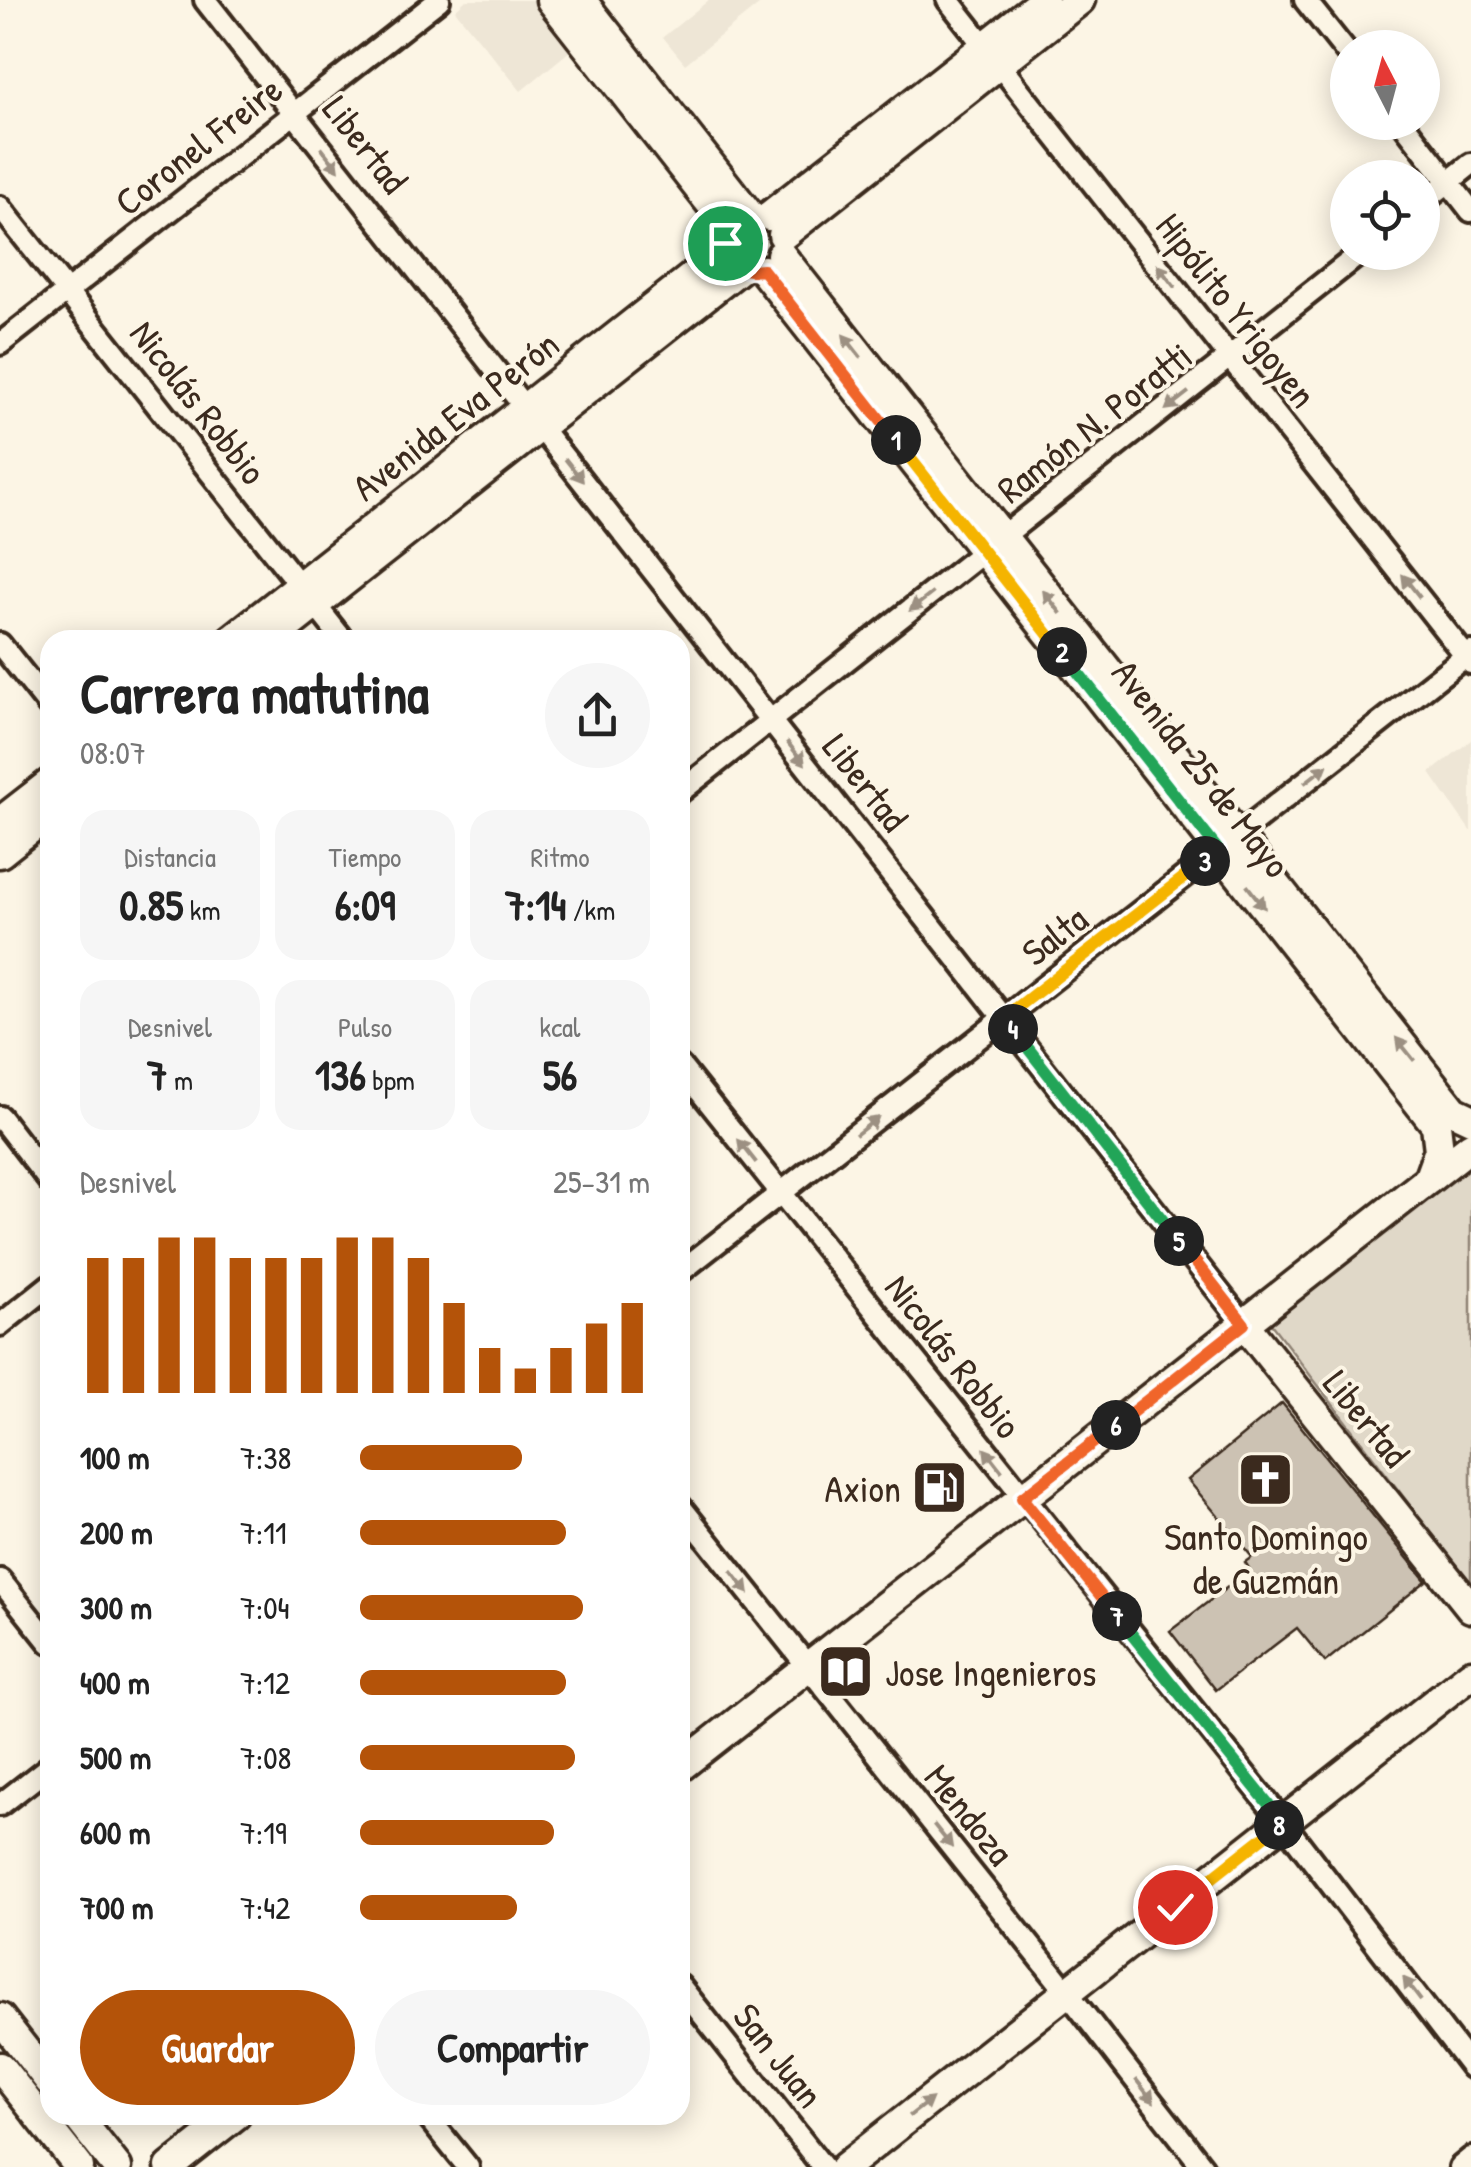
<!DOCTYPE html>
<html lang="es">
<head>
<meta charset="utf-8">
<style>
	:root { --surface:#fff; --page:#f6f6f6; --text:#222; --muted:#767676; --accent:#b45309 }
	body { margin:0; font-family:"Patrick Hand",sans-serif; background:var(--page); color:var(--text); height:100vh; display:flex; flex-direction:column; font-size:38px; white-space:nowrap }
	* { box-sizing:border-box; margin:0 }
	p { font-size:32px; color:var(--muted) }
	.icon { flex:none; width:55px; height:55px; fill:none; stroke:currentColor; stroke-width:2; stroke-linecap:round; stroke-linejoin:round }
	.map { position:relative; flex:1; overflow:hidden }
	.details { position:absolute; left:40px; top:630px; width:650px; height:1495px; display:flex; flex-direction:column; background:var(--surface); border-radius:30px; box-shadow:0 5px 25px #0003 }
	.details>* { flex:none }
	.needle { width:65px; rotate:354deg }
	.controls { position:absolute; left:1330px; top:30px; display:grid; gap:20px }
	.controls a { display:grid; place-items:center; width:110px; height:110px; border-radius:50%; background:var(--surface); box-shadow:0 5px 25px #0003; font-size:50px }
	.pin { position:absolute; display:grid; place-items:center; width:85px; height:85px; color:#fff; margin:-42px; border:5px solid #fff; border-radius:50%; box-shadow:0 2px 10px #0007 }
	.km { position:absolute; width:50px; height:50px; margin:-25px; border-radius:50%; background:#222; color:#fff; font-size:28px; line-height:50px; text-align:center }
	.round { display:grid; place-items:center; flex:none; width:105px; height:105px; border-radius:52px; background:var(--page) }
	.overview { display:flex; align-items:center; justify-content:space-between; height:170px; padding:0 40px }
	h1 { font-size:55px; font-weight:700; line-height:75px }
	.metrics { display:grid; grid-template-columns:repeat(3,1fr); gap:15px; height:170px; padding:10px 40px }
	.metrics div { display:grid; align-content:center; border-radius:25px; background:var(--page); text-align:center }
	.metrics b { font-size:42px; font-weight:700 }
	.metrics small { font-size:28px; font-weight:400 }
	.metrics p { font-size:28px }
	.chart { height:280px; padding:20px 40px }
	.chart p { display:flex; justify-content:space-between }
	.chart svg { width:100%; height:180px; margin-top:10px; stroke:var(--accent); stroke-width:6 }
	.cta { display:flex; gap:20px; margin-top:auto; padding:20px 40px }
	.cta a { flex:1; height:115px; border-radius:60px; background:var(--accent); color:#fff; font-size:40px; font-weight:700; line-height:115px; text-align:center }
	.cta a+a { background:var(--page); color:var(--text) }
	ul { padding:0 40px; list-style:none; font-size:32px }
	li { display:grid; grid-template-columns:160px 120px 1fr; align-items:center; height:75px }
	li i { height:25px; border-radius:12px; background:var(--accent) }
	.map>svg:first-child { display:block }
</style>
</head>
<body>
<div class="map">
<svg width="1471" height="2167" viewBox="0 0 1471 2167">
	<rect width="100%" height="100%" fill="#fcf5e5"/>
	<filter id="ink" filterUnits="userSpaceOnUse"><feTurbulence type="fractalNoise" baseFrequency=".01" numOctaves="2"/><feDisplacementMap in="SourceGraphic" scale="20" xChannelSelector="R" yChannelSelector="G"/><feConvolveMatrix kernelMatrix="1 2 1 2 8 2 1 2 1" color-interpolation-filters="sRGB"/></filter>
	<g filter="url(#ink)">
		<path fill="#eee6d6" d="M466 0H542L576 46 521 91 455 10Z
			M709 0H765L685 64 663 37Z
			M1471 740V832L1430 773Z"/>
		<path fill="#e0d8c8" stroke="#8e8173" stroke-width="2.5" d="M1471 1160V1585L1268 1320Z"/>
		<path fill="#ccc2b3" stroke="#3b2a1e" stroke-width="2.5" d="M1282 1403 1426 1581 1325 1662 1297 1628 1216 1690 1170 1631 1250 1570 1245 1562 1252 1557 1188 1480Z"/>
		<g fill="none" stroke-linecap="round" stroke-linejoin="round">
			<defs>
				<path id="street" d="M205 0 1244 1324
					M948 0 1471 663
					M1305 0 1348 54
					M1402 122 1471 211
					M1422 203 1471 164
					M0 207 343 640
					M0 344 439 0
					M0 644 50 707
					M680 792 1362 252
					M680 1066 1283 1822 1471 2067
					M0 1117 50 1182
					M680 1272 1471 652
					M0 1325 50 1285
					M680 1506 1067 1992 1203 2167
					M0 1580 50 1643
					M0 1805 50 1766
					M680 1986 823 2167
					M426 2115 468 2167
					M1460 2167 1471 2158"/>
				<path id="secondary" d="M551 0 729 227
					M581 0 748 213
					M769 216 1044 0
					M783 235 1080 0
					M781 255 1454 1111 1471 1119
					M763 270 1436 1125 1439 1150 1428 1180
					M231 640 726 250
					M270 640 741 268
					M0 822 50 783
					M0 853 50 813
					M1244 1324 1471 1608
					M680 1767 1471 1146
					M0 2018 50 2082
					M0 2067 79 2167
					M76 2115 117 2167
					M170 2167 236 2115
					M845 2167 1471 1674"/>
			</defs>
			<use href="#street" stroke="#3b2a1e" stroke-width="28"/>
			<use href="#secondary" stroke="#3b2a1e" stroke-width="35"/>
			<use href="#street" stroke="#fcf5e5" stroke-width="20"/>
			<use href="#secondary" stroke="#fcf5e5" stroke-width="28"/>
		</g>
		<defs><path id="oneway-solid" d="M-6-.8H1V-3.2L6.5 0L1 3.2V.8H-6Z" transform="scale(2.5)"/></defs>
		<g fill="#9c9082">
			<use href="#oneway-solid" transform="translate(330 159) rotate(52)"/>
			<use href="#oneway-solid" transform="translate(1166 276) rotate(-128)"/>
			<use href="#oneway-solid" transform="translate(852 346) rotate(-128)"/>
			<use href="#oneway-solid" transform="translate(1177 401) rotate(142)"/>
			<use href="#oneway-solid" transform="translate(574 470) rotate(52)"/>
			<use href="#oneway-solid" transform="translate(1411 586) rotate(-128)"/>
			<use href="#oneway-solid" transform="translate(921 602) rotate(142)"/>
			<use href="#oneway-solid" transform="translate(1052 602) rotate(-128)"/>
			<use href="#oneway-solid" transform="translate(796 753) rotate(52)"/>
			<use href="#oneway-solid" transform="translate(1316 774) rotate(-38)"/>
			<use href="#oneway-solid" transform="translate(1256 897) rotate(52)"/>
			<use href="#oneway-solid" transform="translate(1405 1049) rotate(-129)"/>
			<use href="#oneway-solid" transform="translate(867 1126) rotate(-38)"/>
			<use href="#oneway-solid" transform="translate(747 1151) rotate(-128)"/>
			<use href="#oneway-solid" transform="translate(993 1460) rotate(-128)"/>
			<use href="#oneway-solid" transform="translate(740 1582) rotate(52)"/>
			<use href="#oneway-solid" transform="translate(943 1836) rotate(51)"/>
			<use href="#oneway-solid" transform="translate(1412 1989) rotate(-127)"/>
			<use href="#oneway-solid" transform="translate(1145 2091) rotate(52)"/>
			<use href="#oneway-solid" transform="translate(921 2107) rotate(-38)"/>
		</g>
	</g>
	<g fill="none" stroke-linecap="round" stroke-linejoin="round" filter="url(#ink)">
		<defs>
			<path id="split-1" d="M725 243C729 263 742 273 763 270L896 440"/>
			<path id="split-2" d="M896 440 1062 652"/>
			<path id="split-3" d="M1062 652 1218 850 1205 861"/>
			<path id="split-4" d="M1013 1029 1004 1018 1205 861"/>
			<path id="split-5" d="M1013 1029 1179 1241"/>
			<path id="split-6" d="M1116 1425 1244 1324 1179 1241"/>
			<path id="split-7" d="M1116 1425 1022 1498 1117 1616"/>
			<path id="split-8" d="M1117 1616 1283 1822 1279 1825"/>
			<path id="split-9" d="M1175 1907 1279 1825"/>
		</defs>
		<use href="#split-1" stroke="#fff" stroke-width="20"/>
		<use href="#split-2" stroke="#fff" stroke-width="20"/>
		<use href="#split-3" stroke="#fff" stroke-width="20"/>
		<use href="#split-4" stroke="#fff" stroke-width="20"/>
		<use href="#split-5" stroke="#fff" stroke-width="20"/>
		<use href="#split-6" stroke="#fff" stroke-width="20"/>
		<use href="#split-7" stroke="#fff" stroke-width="20"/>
		<use href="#split-8" stroke="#fff" stroke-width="20"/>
		<use href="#split-9" stroke="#fff" stroke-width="20"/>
		<use href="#split-1" stroke="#f0652b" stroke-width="12"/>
		<use href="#split-2" stroke="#f5b400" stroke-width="12"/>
		<use href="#split-3" stroke="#22a559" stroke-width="12"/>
		<use href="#split-4" stroke="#f5b400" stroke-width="12"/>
		<use href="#split-5" stroke="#22a559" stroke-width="12"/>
		<use href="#split-6" stroke="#f0652b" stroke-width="12"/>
		<use href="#split-7" stroke="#f0652b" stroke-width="12"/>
		<use href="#split-8" stroke="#22a559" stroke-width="12"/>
		<use href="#split-9" stroke="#f5b400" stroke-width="12"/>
	</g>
	<defs>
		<symbol id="church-square" viewBox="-11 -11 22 22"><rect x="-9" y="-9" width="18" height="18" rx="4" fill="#3b2a1e" stroke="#fcf5e5"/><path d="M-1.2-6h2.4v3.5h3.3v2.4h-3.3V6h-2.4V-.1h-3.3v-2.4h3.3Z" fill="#fff"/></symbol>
		<symbol id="fuel-square" viewBox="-11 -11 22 22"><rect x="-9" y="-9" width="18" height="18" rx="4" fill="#3b2a1e" stroke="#fcf5e5"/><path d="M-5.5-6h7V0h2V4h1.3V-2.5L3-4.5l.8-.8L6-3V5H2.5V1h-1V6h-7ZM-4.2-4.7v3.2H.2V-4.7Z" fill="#fff"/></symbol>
		<symbol id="library-square" viewBox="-11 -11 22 22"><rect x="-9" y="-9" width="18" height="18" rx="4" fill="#3b2a1e" stroke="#fcf5e5"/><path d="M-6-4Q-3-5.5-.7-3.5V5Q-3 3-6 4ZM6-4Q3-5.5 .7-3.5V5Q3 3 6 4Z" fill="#fff"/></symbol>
	</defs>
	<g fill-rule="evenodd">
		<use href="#church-square" x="1234" y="1448" width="63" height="63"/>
		<use href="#fuel-square" x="908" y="1456" width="63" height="63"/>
		<use href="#library-square" x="814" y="1640" width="63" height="63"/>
	</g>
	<g text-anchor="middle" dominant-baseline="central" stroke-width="8" stroke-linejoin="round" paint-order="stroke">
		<g font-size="38" fill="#3b2a1e" stroke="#fcf5e5">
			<text transform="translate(366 144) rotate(52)">Libertad</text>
			<text transform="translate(198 145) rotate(-38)">Coronel Freire</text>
			<text transform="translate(1237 310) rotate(52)">Hipólito Yrigoyen</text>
			<text transform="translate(199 402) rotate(52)">Nicolás Robbio</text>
			<text transform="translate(455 415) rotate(-38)">Avenida Eva Perón</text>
			<text transform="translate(1094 422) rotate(-38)">Ramón N. Poratti</text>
			<text transform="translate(1202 768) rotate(52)">Avenida 25 de Mayo</text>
			<text transform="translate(866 782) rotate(52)">Libertad</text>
			<text transform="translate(1054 935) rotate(-38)">Salta</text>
			<text transform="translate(954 1356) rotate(52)">Nicolás Robbio</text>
			<text transform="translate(1367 1418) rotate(51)">Libertad</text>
			<text transform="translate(970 1814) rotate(51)">Mendoza</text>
			<text transform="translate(779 2055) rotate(52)">San Juan</text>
		</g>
		<g font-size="38" fill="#3b2a1e" stroke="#fcf5e5" text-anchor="end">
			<text x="901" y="1488">Axion</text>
			<text x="1266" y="1536" text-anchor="middle">Santo Domingo<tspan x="1266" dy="44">de Guzmán</tspan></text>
			<text x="885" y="1672" text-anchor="start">Jose Ingenieros</text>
		</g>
	</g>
</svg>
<div class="controls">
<a><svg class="needle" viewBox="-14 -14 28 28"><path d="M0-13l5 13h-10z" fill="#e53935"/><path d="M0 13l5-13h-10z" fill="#767676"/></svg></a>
<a><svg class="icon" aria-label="locate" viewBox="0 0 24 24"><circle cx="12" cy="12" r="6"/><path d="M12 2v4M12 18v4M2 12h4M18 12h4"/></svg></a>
</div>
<div class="pin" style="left:725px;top:243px;background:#1e9e55"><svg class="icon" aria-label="arrive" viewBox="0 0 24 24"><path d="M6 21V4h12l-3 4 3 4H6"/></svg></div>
<div class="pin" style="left:1175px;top:1907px;background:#d93025"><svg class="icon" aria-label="check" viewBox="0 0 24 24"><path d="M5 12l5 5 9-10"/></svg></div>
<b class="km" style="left:896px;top:440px">1</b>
<b class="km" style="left:1062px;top:652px">2</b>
<b class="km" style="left:1205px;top:861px">3</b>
<b class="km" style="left:1013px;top:1029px">4</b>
<b class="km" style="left:1179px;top:1241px">5</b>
<b class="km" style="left:1116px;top:1425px">6</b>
<b class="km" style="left:1117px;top:1616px">7</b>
<b class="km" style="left:1279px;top:1825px">8</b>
<section class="details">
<div class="overview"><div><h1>Carrera matutina</h1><p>08:07</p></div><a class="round"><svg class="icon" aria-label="share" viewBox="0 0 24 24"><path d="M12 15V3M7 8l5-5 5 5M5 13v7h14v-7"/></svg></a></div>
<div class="metrics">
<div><p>Distancia</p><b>0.85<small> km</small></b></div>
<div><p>Tiempo</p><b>6:09</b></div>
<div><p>Ritmo</p><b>7:14<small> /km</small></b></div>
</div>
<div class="metrics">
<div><p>Desnivel</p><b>7<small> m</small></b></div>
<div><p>Pulso</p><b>136<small> bpm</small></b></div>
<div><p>kcal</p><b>56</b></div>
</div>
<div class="chart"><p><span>Desnivel</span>25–31 m</p>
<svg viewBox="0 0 160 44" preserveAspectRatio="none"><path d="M5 44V11M15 44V11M25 44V6M35 44V6M45 44V11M55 44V11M65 44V11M75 44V6M85 44V6M95 44V11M105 44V22M115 44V33M125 44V38M135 44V33M145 44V27M155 44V22"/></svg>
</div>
<ul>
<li><b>100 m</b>7:38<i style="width:56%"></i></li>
<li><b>200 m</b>7:11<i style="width:71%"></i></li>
<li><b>300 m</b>7:04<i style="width:77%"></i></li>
<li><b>400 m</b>7:12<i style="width:71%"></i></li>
<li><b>500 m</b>7:08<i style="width:74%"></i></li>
<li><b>600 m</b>7:19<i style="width:67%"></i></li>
<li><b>700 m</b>7:42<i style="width:54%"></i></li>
</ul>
<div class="cta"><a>Guardar</a><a>Compartir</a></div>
</section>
</div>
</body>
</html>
